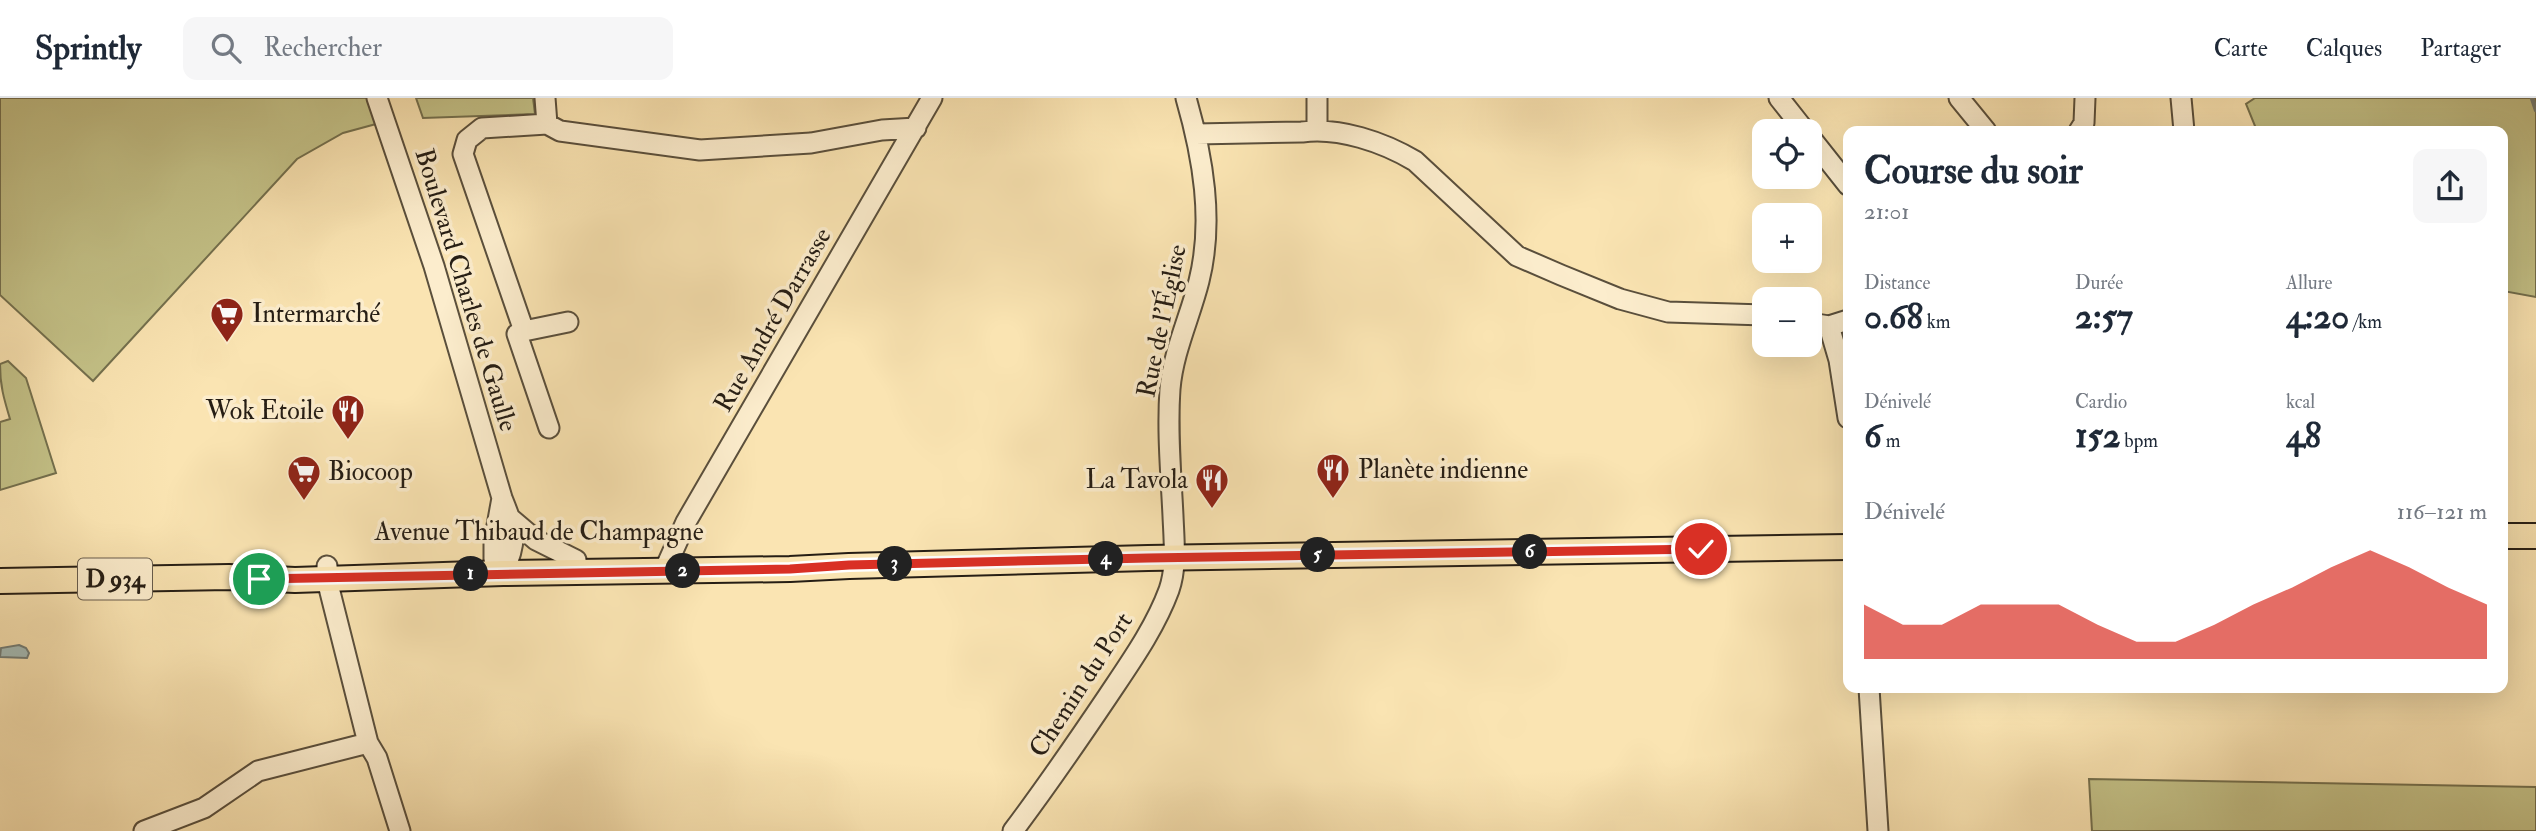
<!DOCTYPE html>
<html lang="fr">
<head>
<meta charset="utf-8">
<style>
	:root { --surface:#fff; --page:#f6f6f7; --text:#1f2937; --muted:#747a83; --line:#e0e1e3; --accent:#d93025 }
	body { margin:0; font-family:"IM FELL Double Pica",serif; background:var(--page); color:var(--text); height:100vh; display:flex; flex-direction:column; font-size:26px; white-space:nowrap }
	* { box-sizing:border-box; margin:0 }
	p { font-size:23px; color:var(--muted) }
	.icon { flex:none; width:38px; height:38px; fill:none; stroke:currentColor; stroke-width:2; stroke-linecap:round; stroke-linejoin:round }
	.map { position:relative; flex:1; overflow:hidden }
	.details { position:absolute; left:1843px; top:28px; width:665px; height:567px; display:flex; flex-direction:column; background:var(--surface); border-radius:14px; box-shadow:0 7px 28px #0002 }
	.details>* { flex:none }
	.buttons { position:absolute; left:1752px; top:21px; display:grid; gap:14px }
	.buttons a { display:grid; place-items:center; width:70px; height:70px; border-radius:14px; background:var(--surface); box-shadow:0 7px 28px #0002; font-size:35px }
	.pin { position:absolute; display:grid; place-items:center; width:60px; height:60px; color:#fff; margin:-30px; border:4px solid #fff; border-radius:50%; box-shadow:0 2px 7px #0007 }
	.km { position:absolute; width:35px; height:35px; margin:-18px; border-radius:50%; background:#222; color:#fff; font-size:19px; line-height:35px; text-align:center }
	.round { display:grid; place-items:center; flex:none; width:74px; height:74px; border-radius:14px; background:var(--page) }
	.overview { display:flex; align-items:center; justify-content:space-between; height:119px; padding:0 21px }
	h1 { font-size:38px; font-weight:700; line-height:52px }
	.metrics { display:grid; grid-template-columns:repeat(3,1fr); gap:10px; height:119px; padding:7px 21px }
	.metrics div { display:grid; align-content:center }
	.metrics b { font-size:35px; font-weight:700 }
	.metrics small { font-size:19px; font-weight:400 }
	.metrics p { font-size:19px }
	.chart { height:196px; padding:14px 21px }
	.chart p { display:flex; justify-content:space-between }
	.chart svg { width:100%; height:126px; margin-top:7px; fill:var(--accent); opacity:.7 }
	header { display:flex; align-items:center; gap:42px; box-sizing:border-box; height:98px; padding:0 35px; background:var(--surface); border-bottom:2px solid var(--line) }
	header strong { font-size:33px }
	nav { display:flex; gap:38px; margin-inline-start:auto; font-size:24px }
	.search { width:490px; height:63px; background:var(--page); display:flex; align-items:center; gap:18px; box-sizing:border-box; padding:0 24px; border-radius:14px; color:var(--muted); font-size:26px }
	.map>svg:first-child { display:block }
</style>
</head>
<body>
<header>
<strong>Sprintly</strong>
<div class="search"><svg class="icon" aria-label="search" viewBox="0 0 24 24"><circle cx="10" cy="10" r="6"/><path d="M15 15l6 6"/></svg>Rechercher</div>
<nav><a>Carte</a><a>Calques</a><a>Partager</a></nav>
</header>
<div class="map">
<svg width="2536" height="733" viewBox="0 0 2536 733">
	<rect width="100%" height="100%" fill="#fae4b2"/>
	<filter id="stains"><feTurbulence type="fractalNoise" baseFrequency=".00286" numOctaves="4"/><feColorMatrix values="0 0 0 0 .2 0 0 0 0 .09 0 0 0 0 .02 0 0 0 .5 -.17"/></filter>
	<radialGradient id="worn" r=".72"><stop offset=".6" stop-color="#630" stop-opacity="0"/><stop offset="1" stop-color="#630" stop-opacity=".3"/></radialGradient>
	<path fill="#c4c288" stroke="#74704e" stroke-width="2" d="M0 0H367L376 26 343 35 297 61 93 283 0 197Z
		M416 0H533L535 16 423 20Z
		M2255 0H2536V199L2503 193 2502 33H2257L2246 6Z
		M8 263 26 280 56 375 0 392V324L10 321C4 301 0 288 0 266Z
		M2089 681 2536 689V733H2092Z"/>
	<path fill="#a4bcb8" stroke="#717c76" stroke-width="2" d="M19 547 26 550 29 555 27 560 0 559 1 550Z"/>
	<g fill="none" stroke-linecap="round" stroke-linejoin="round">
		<path stroke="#717c76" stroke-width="4.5" d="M2532 0 2536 12"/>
		<defs>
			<path id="minor" d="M377 0 434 168 502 400C515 432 518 443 503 475
				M545 0 547 26
				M1779 0 1805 33
				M1959 0 1986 33
				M2181 0 2184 33
				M1317 32V0
				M2079 33 2084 25 2085 0
				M1196 36 1302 34C1339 29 1383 44 1415 63L1517 158 1561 177 1620 201 1668 214 1764 217
				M1810 39 1848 87
				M1810 225 1829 228 1848 222
				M1829 228 1839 262 1848 320
				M524 233 568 224
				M549 330 517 236 524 233 463 56 467 42 482 30 547 26 560 33 700 52 811 45 882 32 916 30
				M502 400 494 444V461L503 475
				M510 420 536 442 576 462
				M327 468 329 490 368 645 377 660 400 733
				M664 473 686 424 932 0
				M1869 590 1878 733
				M144 733 204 710 258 673 368 645
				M1013 733C1046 689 1077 644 1108 598 1130 565 1155 530 1169 492 1177 469 1174 443 1173 418 1171 376 1167 333 1170 291 1173 254 1190 219 1199 183 1214 123 1203 59 1186 0"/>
			<path id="major" d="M2502 438H2536
				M0 483 229 479 295 482 503 475 790 471 849 468 1148 460 1848 449"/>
		</defs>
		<use href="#minor" stroke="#5a4f3c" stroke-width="23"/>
		<use href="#major" stroke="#251d14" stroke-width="28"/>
		<use href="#minor" stroke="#fcedcd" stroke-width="19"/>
		<use href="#major" stroke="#fae4b2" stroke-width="24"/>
	</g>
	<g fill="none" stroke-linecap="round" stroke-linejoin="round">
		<defs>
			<path id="route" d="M259 481 790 471 849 467 1148 460 1701 451"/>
		</defs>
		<use href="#route" stroke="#fff" stroke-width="14"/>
		<use href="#route" stroke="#d93025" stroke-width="9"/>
	</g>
	<defs>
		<symbol id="supermarket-pin" viewBox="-11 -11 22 30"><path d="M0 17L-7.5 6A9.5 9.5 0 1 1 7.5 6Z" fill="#8f2418" stroke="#fcedcd"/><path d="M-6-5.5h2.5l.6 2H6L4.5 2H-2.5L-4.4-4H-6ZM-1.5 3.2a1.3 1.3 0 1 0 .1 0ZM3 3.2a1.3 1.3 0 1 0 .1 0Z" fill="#fff"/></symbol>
		<symbol id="restaurant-pin" viewBox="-11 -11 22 30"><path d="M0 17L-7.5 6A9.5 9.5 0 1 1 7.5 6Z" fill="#8f2418" stroke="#fcedcd"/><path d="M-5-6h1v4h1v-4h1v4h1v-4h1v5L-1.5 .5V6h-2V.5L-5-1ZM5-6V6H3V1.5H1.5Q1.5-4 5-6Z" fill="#fff"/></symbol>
	</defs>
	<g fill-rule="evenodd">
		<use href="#supermarket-pin" x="208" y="197" width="38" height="52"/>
		<use href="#restaurant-pin" x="329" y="294" width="38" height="52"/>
		<use href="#restaurant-pin" x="1314" y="353" width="38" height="52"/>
		<use href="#supermarket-pin" x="285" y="355" width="38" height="52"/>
		<use href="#restaurant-pin" x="1193" y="363" width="38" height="52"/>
	</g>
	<g text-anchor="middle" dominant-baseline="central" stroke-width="7" stroke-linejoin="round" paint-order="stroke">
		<rect fill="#fcedcd" stroke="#665b4c" stroke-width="2" x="78" y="460.5" width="74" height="41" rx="5"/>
		<g font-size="24" font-weight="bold" fill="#251d14">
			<text x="115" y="481">D 934</text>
		</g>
		<g font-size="26" fill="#251d14" stroke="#fcedcd">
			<text transform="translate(466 192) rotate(73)">Boulevard Charles de Gaulle</text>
			<text transform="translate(773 222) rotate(-60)">Rue André Darrasse</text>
			<text transform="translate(1162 223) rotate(-78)">Rue de l'Église</text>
			<text x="539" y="434">Avenue Thibaud de Champagne</text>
			<text transform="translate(1081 587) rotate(-57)">Chemin du Port</text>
		</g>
		<g font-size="26" fill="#251d14" stroke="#fcedcd" text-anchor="start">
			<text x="252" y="216">Intermarché</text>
			<text x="324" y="313" text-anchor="end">Wok Etoile</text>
			<text x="1358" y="372">Planète indienne</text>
			<text x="328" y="374">Biocoop</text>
			<text x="1188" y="382" text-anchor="end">La Tavola</text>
		</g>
	</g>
	<rect width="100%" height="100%" filter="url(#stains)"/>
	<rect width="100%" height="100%" fill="url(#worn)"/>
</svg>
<div class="buttons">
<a><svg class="icon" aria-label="locate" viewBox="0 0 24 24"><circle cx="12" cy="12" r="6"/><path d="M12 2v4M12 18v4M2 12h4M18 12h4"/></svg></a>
<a>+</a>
<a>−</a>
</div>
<div class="pin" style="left:259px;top:481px;background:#1e9e55"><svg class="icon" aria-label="arrive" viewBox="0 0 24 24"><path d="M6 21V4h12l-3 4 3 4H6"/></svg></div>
<div class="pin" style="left:1701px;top:451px;background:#d93025"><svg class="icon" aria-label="check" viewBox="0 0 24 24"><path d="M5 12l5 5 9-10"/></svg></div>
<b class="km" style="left:471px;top:476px">1</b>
<b class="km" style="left:683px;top:473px">2</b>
<b class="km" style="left:895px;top:466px">3</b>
<b class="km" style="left:1106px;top:461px">4</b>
<b class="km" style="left:1318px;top:457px">5</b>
<b class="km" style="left:1530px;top:454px">6</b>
<section class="details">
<div class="overview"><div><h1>Course du soir</h1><p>21:01</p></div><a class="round"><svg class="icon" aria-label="share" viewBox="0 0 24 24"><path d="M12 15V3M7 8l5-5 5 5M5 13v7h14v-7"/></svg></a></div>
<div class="metrics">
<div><p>Distance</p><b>0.68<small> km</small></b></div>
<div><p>Durée</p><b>2:57</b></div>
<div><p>Allure</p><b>4:20<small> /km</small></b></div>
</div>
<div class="metrics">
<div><p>Dénivelé</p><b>6<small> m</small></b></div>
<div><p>Cardio</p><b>152<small> bpm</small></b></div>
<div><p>kcal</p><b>48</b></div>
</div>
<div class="chart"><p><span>Dénivelé</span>116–121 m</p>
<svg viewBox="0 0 160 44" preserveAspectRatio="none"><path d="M0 44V25L10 32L20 32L30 25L40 25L50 25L60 32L70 38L80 38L90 32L100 25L110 19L120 12L130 6L140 12L150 19L160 25V44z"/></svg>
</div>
</section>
</div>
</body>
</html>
